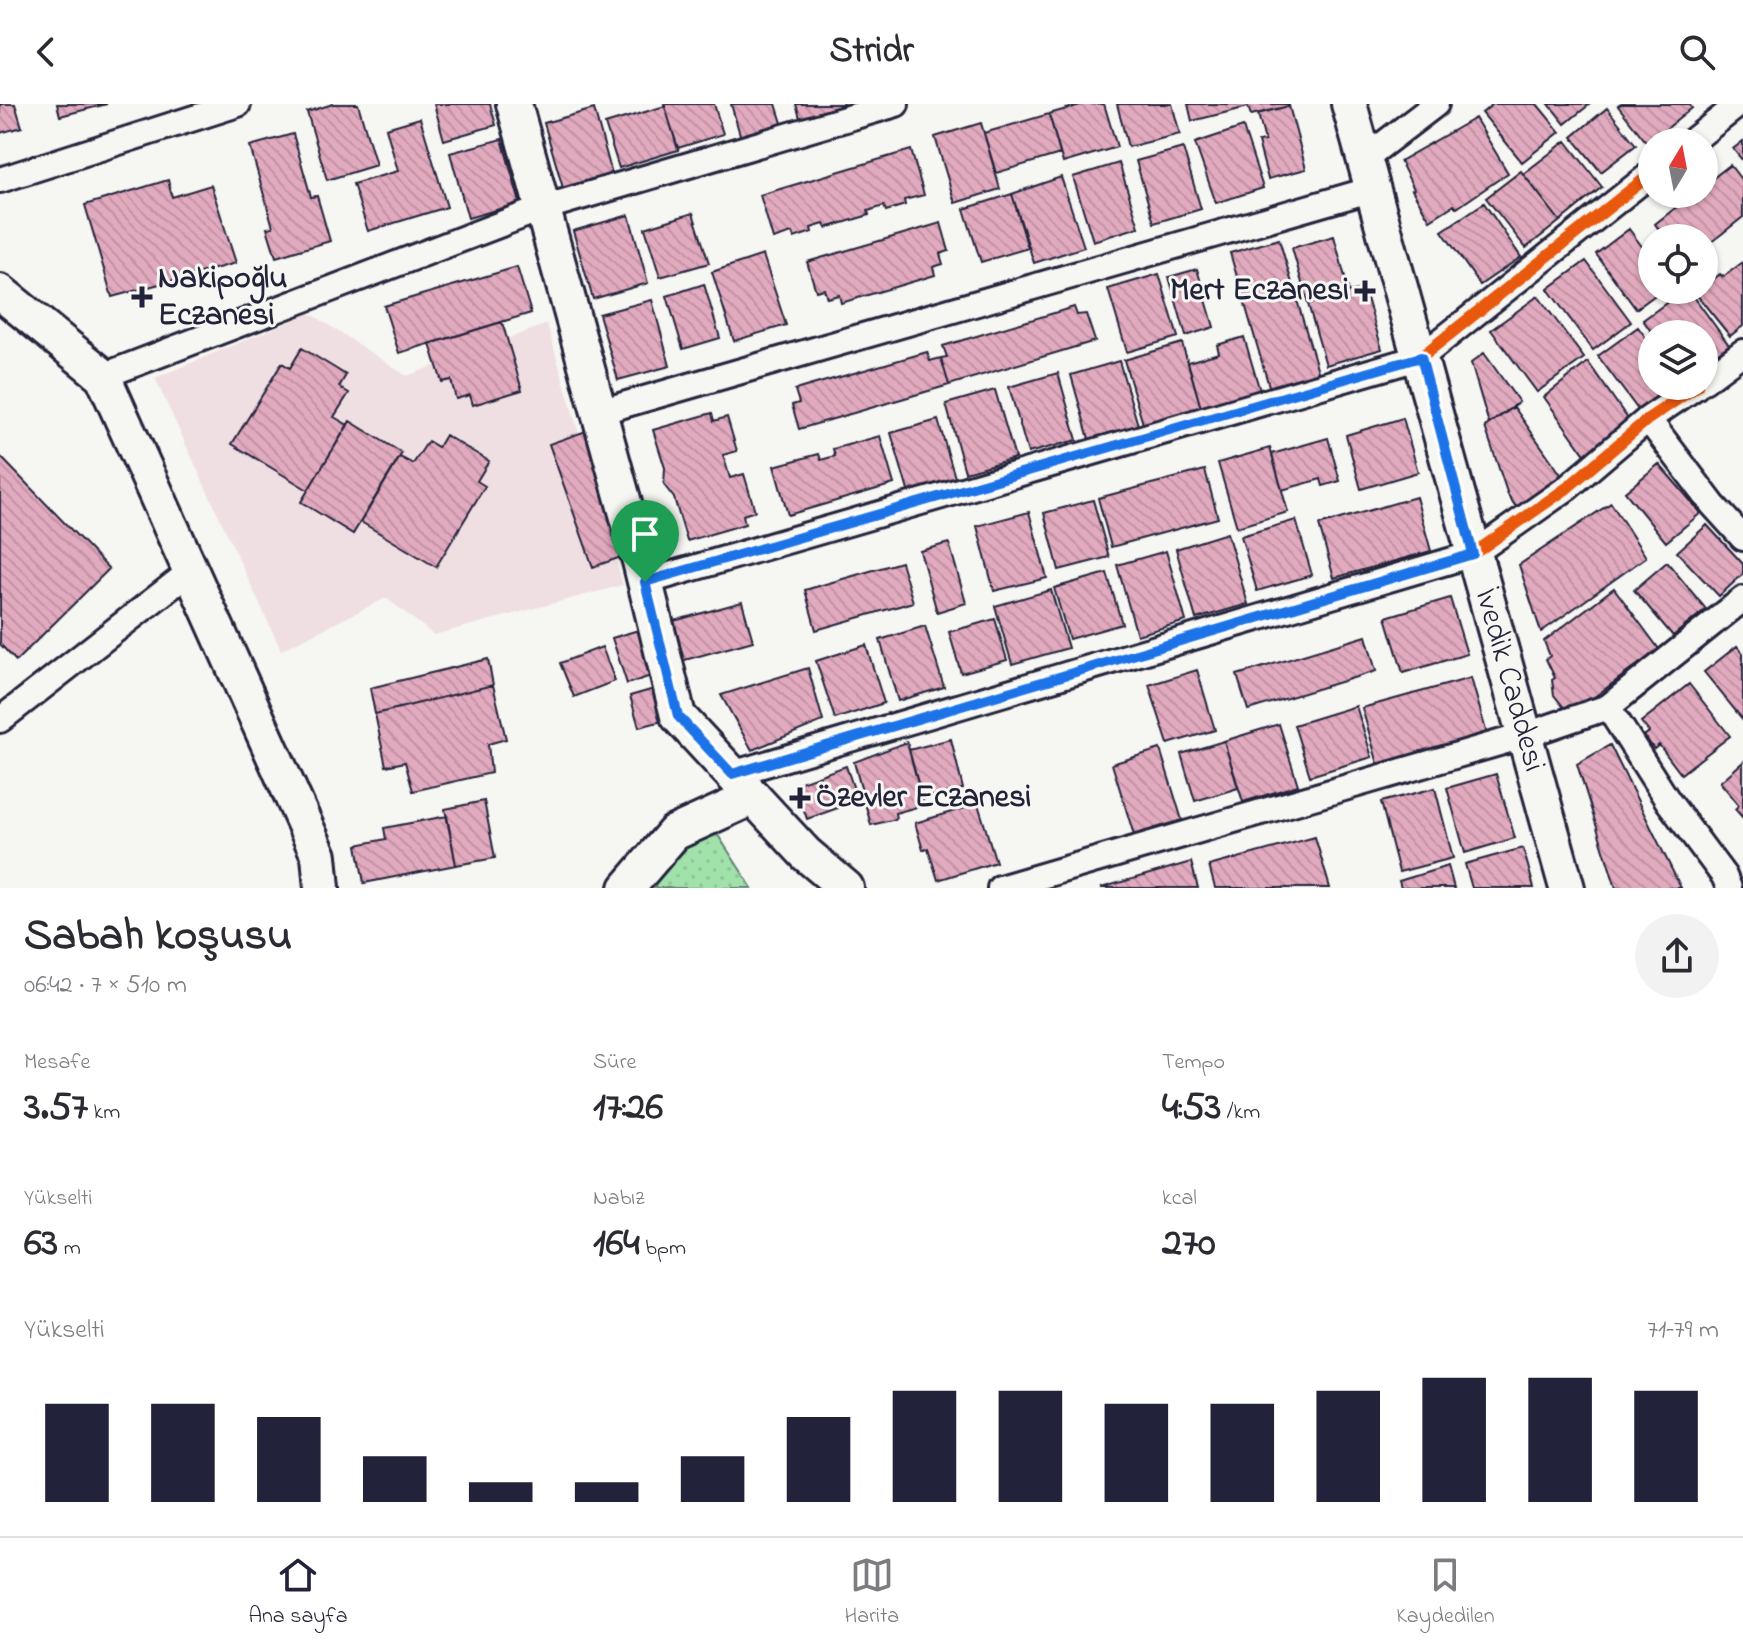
<!DOCTYPE html>
<html lang="tr">
<head>
<meta charset="utf-8">
<style>
	:root { --surface:#fff; --page:#f2f2f3; --text:#2b2b33; --muted:#7c7c81; --line:#e1e1e2; --accent:#22223b }
	body { margin:0; font-family:"Indie Flower",sans-serif; background:var(--page); color:var(--text); height:100vh; display:flex; flex-direction:column; font-size:30px; white-space:nowrap }
	* { box-sizing:border-box; margin:0 }
	p { font-size:26px; color:var(--muted) }
	.icon { flex:none; width:44px; height:44px; fill:none; stroke:currentColor; stroke-width:2; stroke-linecap:round; stroke-linejoin:round }
	.map { position:relative; height:784px; overflow:hidden }
	.panel { display:flex; flex-direction:column; background:var(--surface); flex:1 }
	.panel>* { flex:none }
	.needle { width:52px; rotate:10deg }
	.controls { position:absolute; left:1638px; top:24px; display:grid; gap:16px }
	.controls a { display:grid; place-items:center; width:80px; height:80px; border-radius:50%; background:var(--surface); box-shadow:0 2px 6px #0004; font-size:40px }
	.pin { position:absolute; display:grid; place-items:center; width:68px; height:68px; color:#fff; margin:-82px -34px; border-radius:50% 50% 50% 0; rotate:-45deg; box-shadow:0 0 8px #0007 }
	.pin .icon { rotate:45deg }
	.round { display:grid; place-items:center; flex:none; width:84px; height:84px; border-radius:42px; background:var(--page) }
	.head { display:flex; align-items:center; justify-content:space-between; height:136px; padding:0 24px }
	h1 { font-size:44px; font-weight:800; line-height:60px }
	.stats { display:grid; grid-template-columns:repeat(3,1fr); gap:12px; height:136px; padding:8px 24px }
	.stats div { display:grid; align-content:center }
	.stats b { font-size:40px; font-weight:800 }
	.stats small { font-size:22px; font-weight:400 }
	.stats p { font-size:22px }
	.chart { height:224px; padding:16px 24px }
	.chart p { display:flex; justify-content:space-between }
	.chart svg { width:100%; height:144px; margin-top:8px; stroke:var(--accent); stroke-width:6 }
	header { display:flex; justify-content:space-between; align-items:center; height:104px; padding:0 24px; background:var(--surface); font-size:36px; font-weight:800 }
	.menu { display:flex; justify-content:space-around; align-items:center; height:112px; border-top:2px solid var(--line); background:var(--surface); font-size:22px; color:var(--muted) }
	.menu a { display:grid; justify-items:center; gap:4px }
	.menu .active { color:var(--accent) }
	.map>svg:first-child { display:block }
</style>
</head>
<body>
<header><svg class="icon" aria-label="back" viewBox="0 0 24 24"><path d="M15 5l-7 7 7 7"/></svg>Stridr<svg class="icon" aria-label="search" viewBox="0 0 24 24"><circle cx="10" cy="10" r="6"/><path d="M15 15l6 6"/></svg></header>
<div class="map">
<svg width="1743" height="784" viewBox="0 0 1743 784">
	<defs>
		<pattern id="park-dots" width="8" height="8" patternUnits="userSpaceOnUse" patternTransform="scale(2)"><rect width="8" height="8" fill="#a1e1aa"/><path d="M2 2h.1M6 6h.1" fill="none" stroke="#8ac193" stroke-width="1.8" stroke-linecap="round"/></pattern>
		<pattern id="building-back-hatch" width="6" height="6" patternUnits="userSpaceOnUse" patternTransform="scale(2)"><rect width="6" height="6" fill="#e2aabe"/><path d="M-1 5l2 2M0 0l6 6M5-1l2 2" fill="none" stroke="#c292a4"/></pattern>
	</defs>
	<rect width="100%" height="100%" fill="#f6f6f2"/>
	<filter id="ink" filterUnits="userSpaceOnUse"><feTurbulence type="fractalNoise" baseFrequency=".0125" numOctaves="2"/><feDisplacementMap in="SourceGraphic" scale="16" xChannelSelector="R" yChannelSelector="G"/><feConvolveMatrix kernelMatrix="1 2 1 2 8 2 1 2 1" color-interpolation-filters="sRGB"/></filter>
	<g filter="url(#ink)">
		<path fill="#f0dfe2" d="M310 209 407 272 547 220 623 481 434 531 386 494 281 546 155 274Z"/>
		<path fill="url(#park-dots)" stroke="#628272" stroke-width="2" d="M714 725 752 784H641L677 742Z"/>
		<path fill="url(#building-back-hatch)" stroke="#22223b" stroke-width="2" d="M0 0H15L22 23 0 29Z
			M57 0H107L60 12Z
			M333 0H358L376 61 327 76 307 8Z
			M434 0H490L496 21 444 36Z
			M664 0H714L723 30 678 44Z
			M731 0H776L783 22 741 34Z
			M796 0H844V1L800 14Z
			M1084 0H1104L1117 43 1063 59 1049 10Z
			M1117 0H1172L1180 30 1128 43Z
			M1188 0H1289V2L1251 11 1248 3 1192 17Z
			M1493 0H1537L1560 28 1522 58 1482 9Z
			M1549 0H1590L1565 20Z
			M1621 0H1689L1692 4 1648 40 1618 2Z
			M665 2 678 46 619 64 605 20Z
			M1289 2 1306 65 1268 75 1258 38 1265 37 1258 10Z
			M1607 4 1636 41 1601 68 1572 33Z
			M594 5 612 70 563 84 544 19Z
			M1049 10 1060 50 996 69 984 29Z
			M420 14 447 103 368 127 353 80 398 67 386 24Z
			M1475 14 1508 69 1457 104 1454 101 1430 116 1412 86 1414 85 1400 57Z
			M981 19 1000 85 955 99 935 33Z
			M1243 23 1263 84 1216 99 1195 39Z
			M293 30 311 93 317 92 330 137 276 153 267 124 273 123 250 42Z
			M502 35 520 99 468 114 450 49Z
			M1566 37 1602 83 1560 117 1523 70Z
			M1743 37V57L1733 45Z
			M1183 44 1201 105 1154 119 1136 57Z
			M911 46 924 91 904 96 905 101 886 107 884 102 868 107 869 111 826 124 824 120 811 124 812 128 794 134 792 129 773 135 760 91Z
			M1119 59 1139 123 1093 137 1073 73Z
			M1730 61 1743 78V113L1704 144V134H1665L1655 120 1693 90H1704V81Z
			M1521 67 1560 117 1526 144 1486 94Z
			M1061 73 1084 143 1034 159 1012 90Z
			M168 76 172 93 211 81 236 159 112 193 85 101Z
			M1012 90 1028 144 981 158 964 105Z
			M1484 99 1521 153 1480 181 1442 127Z
			M693 109 709 159 660 173 645 124Z
			M629 111 648 179 593 195 573 127Z
			M941 119 949 147 940 150 943 160 933 163 935 171 841 199 839 191 827 194 824 185 816 187 807 158Z
			M1629 125 1652 156V186H1662L1636 205 1596 150Z
			M1334 132 1349 188 1308 200 1292 144Z
			M1279 135 1320 274 1271 289 1230 149Z
			M763 151 786 221 734 237 712 168Z
			M1586 157 1631 218 1593 246 1548 185Z
			M1743 158V222L1730 232 1696 190 1704 186V183L1720 170 1723 173Z
			M517 163 531 209 399 249 384 202Z
			M1197 165 1214 223 1186 232 1169 173Z
			M1159 170 1178 233 1127 248 1108 185Z
			M704 180 720 234 683 245 667 192Z
			M1364 184 1382 245 1326 261 1308 200Z
			M1684 186H1689L1729 241 1704 260V230H1653L1643 216Z
			M1538 192 1584 254 1537 288 1491 226Z
			M652 196 670 262 618 276 599 210Z
			M1074 203 1077 211 1086 210 1095 237 949 281 941 254 947 253 943 242Z
			M502 218 522 286 473 301 470 291 456 295 451 276 442 278 430 240Z
			M1638 223 1652 242V282H1672L1639 307 1598 252Z
			M1244 233 1260 287 1201 304 1188 258 1219 249 1217 241Z
			M1182 239 1201 304 1143 320 1124 256Z
			M302 244 346 271 339 283 349 289 334 313 348 321 308 386 232 340 282 259 290 264Z
			M927 248 930 257 941 254 949 281 799 325 792 301 799 299 795 286Z
			M1484 249 1519 298 1489 320 1471 259Z
			M1119 257 1138 321 1089 335 1071 271Z
			M1588 258 1630 318 1586 352 1544 293Z
			M1058 269 1077 336 1028 349 1009 283Z
			M995 286 1015 354 965 368 946 300Z
			M1514 303 1562 372 1516 403 1508 391 1485 323Z
			M712 309 714 317 727 313 737 347 723 351 730 374 744 370 755 407 743 411 745 420 687 437 674 394 664 381 665 364 653 326Z
			M1403 314 1418 368 1361 385 1346 331Z
			M938 316 956 377 909 390 891 329Z
			M350 317 402 349 353 430 301 398Z
			M586 327 630 450 593 463 549 340Z
			M445 331 489 357 477 377 485 382 436 463 361 418 400 353 413 360 428 337 438 343Z
			M880 332 894 380 788 411 774 362 819 350 821 356 835 352 833 345Z
			M1328 334 1340 377 1323 382 1321 375 1282 386 1272 350Z
			M1270 344 1288 408 1237 423 1218 359Z
			M0 352 109 465 16 557 0 540Z
			M1659 360 1701 409 1666 438 1625 388Z
			M1205 366 1218 414 1111 443 1098 394Z
			M1416 393 1431 447 1334 474 1319 421Z
			M1093 396 1109 453 1059 466 1044 409Z
			M1611 399 1646 453 1541 528 1519 461Z
			M1029 408 1047 474 994 487 977 422Z
			M1296 416 1312 471 1257 487 1241 432Z
			M1707 421 1743 460V470L1719 492 1677 448Z
			M1227 429 1248 500 1196 515 1176 445Z
			M949 439 966 499 937 508 920 447Z
			M1166 447 1186 517 1137 531 1117 461Z
			M901 458 913 498 816 526 805 486Z
			M1667 458 1706 505 1673 532 1634 486Z
			M1107 469 1122 520 1069 535 1054 484Z
			M1614 484 1659 545 1570 611 1554 591 1552 576 1555 574 1546 555 1550 552 1544 537Z
			M1051 486 1068 544 1012 560 995 502Z
			M1450 494 1467 550 1403 569 1386 513Z
			M742 498 753 537 681 557 670 518Z
			M995 515 1007 556 961 569 949 528Z
			M925 522 944 583 898 597 880 536Z
			M645 524 660 569 627 580 612 534Z
			M1366 532 1376 567 1248 606 1237 571Z
			M866 541 884 599 835 615 816 557Z
			M1737 542 1743 549V616L1704 568Z
			M602 543 615 577 574 593 560 559Z
			M488 555 493 581 375 610 370 584Z
			M808 564 823 617 752 646 721 591Z
			M1197 566 1215 626 1168 640 1149 581Z
			M1471 574 1487 630 1378 660 1362 604Z
			M1689 580 1730 632 1681 670 1659 641 1654 645 1644 632 1649 628 1641 618Z
			M493 581 506 635 488 640 491 669 413 687 405 658 386 662 375 610Z
			M661 583 670 615 639 623 630 592Z
			M1356 602 1372 653 1310 672 1294 621Z
			M1279 620 1298 681 1243 698 1224 637Z
			M951 635 963 685 922 695 909 646Z
			M1224 637 1238 684 1195 697 1181 650Z
			M907 638 924 701 895 709 896 715 871 721 854 658Z
			M1610 641 1681 784H1616L1577 660Z
			M1160 645 1182 716 1134 731 1112 660Z
			M1743 658V714L1735 705 1739 701 1720 678Z
			M846 662 858 697 807 715 795 680Z
			M1496 670 1515 734 1465 749 1447 684Z
			M1435 684 1453 754 1399 768 1381 698Z
			M484 697 495 754 456 761 445 705Z
			M978 700 996 758 938 776 928 744 923 746 915 719Z
			M447 712 456 761 364 779 357 741 386 735 384 724Z
			M1315 733 1330 784H1215L1209 762Z
			M1523 744 1534 784H1472L1465 760Z
			M1191 758 1198 784H1101Z
			M1448 762 1454 784H1401L1399 777Z"/>
		<g fill="none" stroke-linecap="round" stroke-linejoin="round">
			<defs>
				<path id="street" d="M1691 38 1739 0
					M1364 55 1436 0
					M0 76 238 0
					M103 272 543 104 896 0
					M1704 277 1743 248
					M599 308 1373 85
					M1648 315 1713 401 1743 434
					M645 478 1421 253 1652 69
					M1608 603 1668 697 1724 772 1729 784
					M0 616 191 467
					M732 670 1473 450 1567 384 1648 315 1697 282
					M1000 784 1523 632 1608 603 1743 495"/>
				<g id="secondary">
					<path d="M514 0 640 457 678 612 806 750 846 784"/>
					<path id="s1" d="M1349 0 1567 784"/>
					<path d="M0 188 103 272 319 752 322 784"/>
					<path d="M627 784 674 729 753 693"/>
				</g>
			</defs>
			<use href="#street" stroke="#22223b" stroke-width="30"/>
			<use href="#secondary" stroke="#22223b" stroke-width="40"/>
			<use href="#street" stroke="#f6f6f2" stroke-width="24"/>
			<use href="#secondary" stroke="#f6f6f2" stroke-width="34"/>
			<defs>
				<path id="cycleway" d="M645 478 1421 253 1652 69
					M732 670 1473 450 1567 384 1648 315 1697 282"/>
			</defs>
			<use href="#cycleway" stroke="#f6f6f2" stroke-width="17"/>
			<use href="#cycleway" stroke="#e8590c" stroke-width="12"/>
		</g>
	</g>
	<g fill="none" stroke-linecap="round" stroke-linejoin="round" filter="url(#ink)">
		<defs>
			<path id="route" d="M1421 253 1473 450 732 670 678 612 645 478Z"/>
		</defs>
		<use href="#route" stroke="#fff" stroke-width="16"/>
		<use href="#route" stroke="#1a73e8" stroke-width="10"/>
	</g>
	<g fill="#22223b" stroke="#f6f6f2" stroke-width="3">
		<path d="M1361 175h8v8h8v8h-8v8h-8v-8h-8v-8h8z"/>
		<path d="M138 181h8v8h8v8h-8v8h-8v-8h-8v-8h8z"/>
		<path d="M796 682h8v8h8v8h-8v8h-8v-8h-8v-8h8z"/>
	</g>
	<g text-anchor="middle" dominant-baseline="central" stroke-width="6" stroke-linejoin="round" paint-order="stroke">
		<g font-size="32" font-weight="bold" fill="#22223b" stroke="#f6f6f2" text-anchor="start">
			<text x="158" y="175">Nakipoğlu<tspan x="158" dy="37">Eczanesi</tspan></text>
			<text x="1349" y="187" text-anchor="end">Mert Eczanesi</text>
			<text x="816" y="694">Özevler Eczanesi</text>
		</g>
		<g font-size="32" fill="#22223b" stroke="#f6f6f2">
			<text stroke="none"><textPath href="#s1" startOffset="598">İvedik Caddesi</textPath></text>
		</g>
	</g>
</svg>
<div class="controls">
<a><svg class="needle" viewBox="-14 -14 28 28"><path d="M0-13l5 13h-10z" fill="#e53935"/><path d="M0 13l5-13h-10z" fill="#7c7c81"/></svg></a>
<a><svg class="icon" aria-label="locate" viewBox="0 0 24 24"><circle cx="12" cy="12" r="6"/><path d="M12 2v4M12 18v4M2 12h4M18 12h4"/></svg></a>
<a><svg class="icon" aria-label="layers" viewBox="0 0 24 24"><path d="M12 4l9 5-9 5-9-5zM3 14l9 5 9-5"/></svg></a>
</div>
<div class="pin" style="left:645px;top:478px;background:#1e9e55"><svg class="icon" aria-label="arrive" viewBox="0 0 24 24"><path d="M6 21V4h12l-3 4 3 4H6"/></svg></div>
</div>
<section class="panel">
<div class="head"><div><h1>Sabah koşusu</h1><p>06:42 · 7 × 510 m</p></div><a class="round"><svg class="icon" aria-label="share" viewBox="0 0 24 24"><path d="M12 15V3M7 8l5-5 5 5M5 13v7h14v-7"/></svg></a></div>
<div class="stats">
<div><p>Mesafe</p><b>3.57<small> km</small></b></div>
<div><p>Süre</p><b>17:26</b></div>
<div><p>Tempo</p><b>4:53<small> /km</small></b></div>
</div>
<div class="stats">
<div><p>Yükselti</p><b>63<small> m</small></b></div>
<div><p>Nabız</p><b>164<small> bpm</small></b></div>
<div><p>kcal</p><b>270</b></div>
</div>
<div class="chart"><p><span>Yükselti</span>71–79 m</p>
<svg viewBox="0 0 160 44" preserveAspectRatio="none"><path d="M5 44V14M15 44V14M25 44V18M35 44V30M45 44V38M55 44V38M65 44V30M75 44V18M85 44V10M95 44V10M105 44V14M115 44V14M125 44V10M135 44V6M145 44V6M155 44V10"/></svg>
</div>
</section>
<nav class="menu">
<a class="active"><svg class="icon" aria-label="home" viewBox="0 0 24 24"><path d="M3 11l9-7 9 7M6 9v11h12V9"/></svg>Ana sayfa</a>
<a><svg class="icon" aria-label="map" viewBox="0 0 24 24"><path d="M3 6l6-2 6 2 6-2v14l-6 2-6-2-6 2zM9 4v14M15 6v14"/></svg>Harita</a>
<a><svg class="icon" aria-label="saved" viewBox="0 0 24 24"><path d="M7 4h10v16l-5-4-5 4z"/></svg>Kaydedilen</a>
</nav>
</body>
</html>
